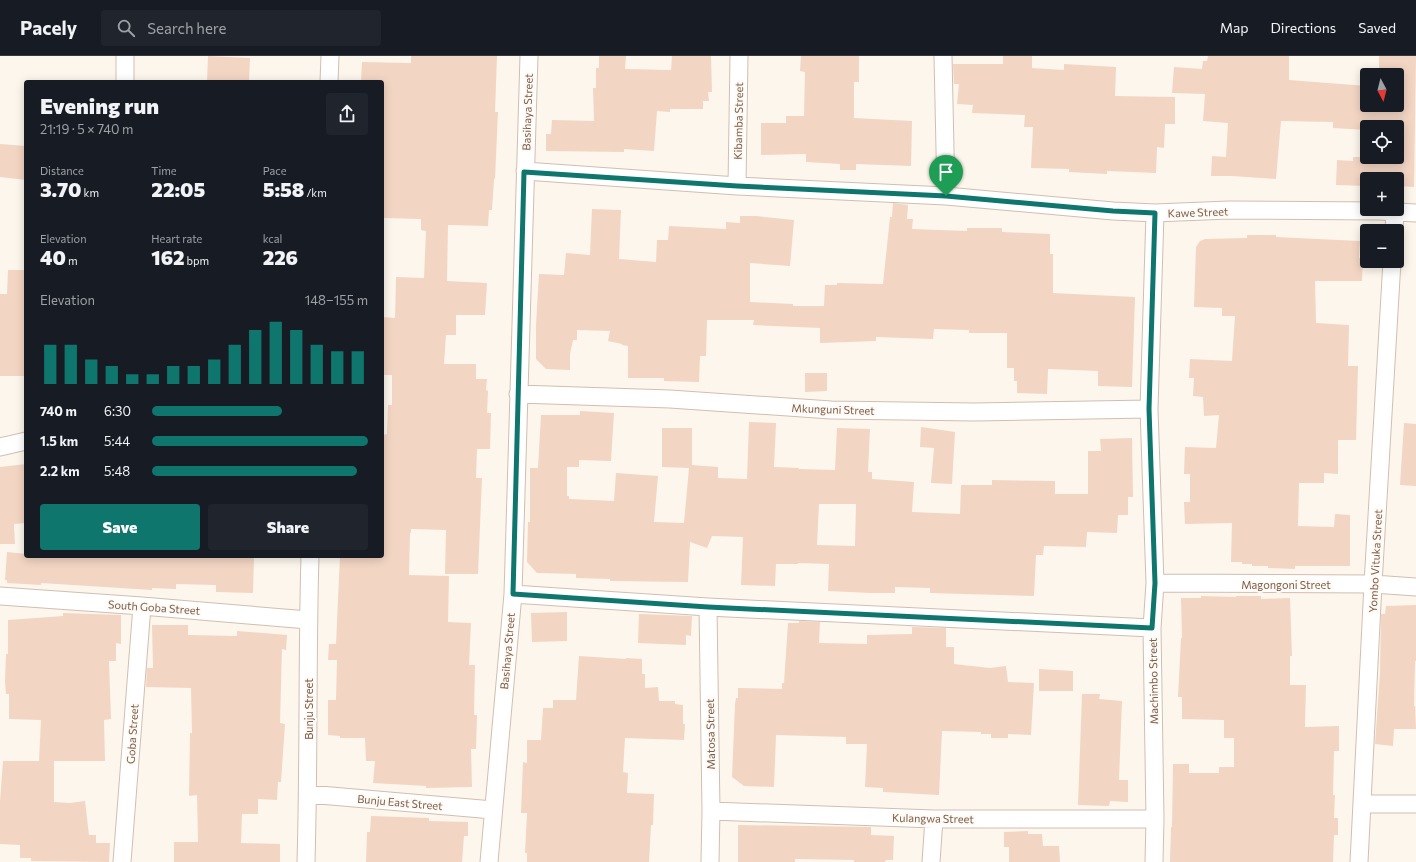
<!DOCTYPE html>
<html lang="en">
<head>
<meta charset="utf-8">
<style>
	:root { --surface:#171b24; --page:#20242c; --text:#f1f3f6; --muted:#9ea1a6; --line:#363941; --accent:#0f766e }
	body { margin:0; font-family:Commissioner,sans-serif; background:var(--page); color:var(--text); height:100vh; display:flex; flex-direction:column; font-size:15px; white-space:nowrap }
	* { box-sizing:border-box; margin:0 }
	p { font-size:13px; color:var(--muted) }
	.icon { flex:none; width:22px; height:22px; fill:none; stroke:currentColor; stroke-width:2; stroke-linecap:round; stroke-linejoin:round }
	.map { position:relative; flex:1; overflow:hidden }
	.panel { position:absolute; left:24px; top:24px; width:360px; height:478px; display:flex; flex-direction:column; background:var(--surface); border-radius:4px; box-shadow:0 2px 10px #0003 }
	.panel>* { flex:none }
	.needle { width:26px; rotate:173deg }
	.tools { position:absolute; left:1360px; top:12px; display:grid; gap:8px }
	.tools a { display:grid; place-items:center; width:44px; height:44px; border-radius:4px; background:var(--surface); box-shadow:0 2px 10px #0003; font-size:20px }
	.pin { position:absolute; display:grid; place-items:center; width:34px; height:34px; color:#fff; margin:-41px -17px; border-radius:50% 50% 50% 0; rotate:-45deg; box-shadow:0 0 4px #0007 }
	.pin .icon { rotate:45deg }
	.round { display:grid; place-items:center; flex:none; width:42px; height:42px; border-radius:4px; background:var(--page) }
	.overview { display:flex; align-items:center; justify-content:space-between; height:68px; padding:0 16px }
	h1 { font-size:22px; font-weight:800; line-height:30px }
	.metrics { display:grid; grid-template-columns:repeat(3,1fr); gap:6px; height:68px; padding:4px 16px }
	.metrics div { display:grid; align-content:center }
	.metrics b { font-size:20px; font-weight:800 }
	.metrics small { font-size:11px; font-weight:400 }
	.metrics p { font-size:11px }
	.chart { height:112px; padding:8px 16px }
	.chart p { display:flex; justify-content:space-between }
	.chart svg { width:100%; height:72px; margin-top:4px; stroke:var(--accent); stroke-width:6 }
	.button { display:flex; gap:8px; margin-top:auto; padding:8px 16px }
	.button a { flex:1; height:46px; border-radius:4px; background:var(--accent); color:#fff; font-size:16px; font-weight:800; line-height:46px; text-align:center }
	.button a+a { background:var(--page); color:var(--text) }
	ul { padding:0 16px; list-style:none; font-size:13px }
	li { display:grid; grid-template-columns:64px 48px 1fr; align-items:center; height:30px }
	li i { height:10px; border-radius:5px; background:var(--accent) }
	header { display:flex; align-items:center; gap:24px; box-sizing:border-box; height:56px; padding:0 20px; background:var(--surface); border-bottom:1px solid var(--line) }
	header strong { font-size:19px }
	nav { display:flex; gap:22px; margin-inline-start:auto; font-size:14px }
	.search { width:280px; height:36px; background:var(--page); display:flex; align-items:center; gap:10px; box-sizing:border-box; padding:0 14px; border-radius:4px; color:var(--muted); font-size:15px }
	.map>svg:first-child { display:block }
</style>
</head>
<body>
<header>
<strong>Pacely</strong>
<div class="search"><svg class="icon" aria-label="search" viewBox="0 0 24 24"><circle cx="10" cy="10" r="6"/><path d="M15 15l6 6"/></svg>Search here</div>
<nav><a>Map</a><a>Directions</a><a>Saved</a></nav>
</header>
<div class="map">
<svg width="1416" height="806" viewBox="0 0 1416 806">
	<rect width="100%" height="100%" fill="#fdf6ec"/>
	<path fill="#f3d5c3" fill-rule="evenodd" d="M208 0 250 2 249 26H207Z
		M411 0H497L495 56H498L495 123H494L492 154H489L488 170 448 169 447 225 487 227 485 259H456V279H446L444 308H476V323H487L486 334 488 335 487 357H491L490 393H477L476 422H482L478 518H445L446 474 411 473V477H410L409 519 449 520 448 566 471 567 469 609H475L474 659H477L476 693H471L472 731 426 732V730L373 727 375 705H366L365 682H340V680L328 679V644H336L337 604H328L329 588H336L340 500H382V379L387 378 388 349H392V319H382V261L395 262 396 221 424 222 426 175 421 174V163L382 162V26H361L362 6 411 7Z
		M599 0H626L625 13 671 14 672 0H711L712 36H708L709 45H703V53H670V56L657 55 654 95 624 93V96L546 95V78H551L552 64 594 65 593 32H596V12H599Z
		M801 0H859V26H854V62L912 65 911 110 856 108V114H840V108L806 106V98L761 99V67H786V60H804L805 16 800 15Z
		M1003 0H1032V12L1064 14V8L1116 11 1115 40 1175 41V68H1165L1164 92 1157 91 1156 117 1107 115V118L1069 116V113L1031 112 1033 71H1024L1025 59 972 57 973 49 957 48 959 28H954L953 8H1003Z
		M1208 0H1289V24L1367 30V50L1397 51V19H1379V0H1416L1414 131 1397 130V123H1367V130L1336 129 1337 104 1353 105V101H1397V71H1367V74L1333 72V66L1281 65 1276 123 1232 120H1211L1212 100 1226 101 1228 67 1203 65 1205 38 1172 37 1174 11 1202 13 1203 5H1207Z
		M0 88 26 90V124L0 121Z
		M893 147 908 149 907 163H913L912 173 967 175V172H1002V176L1050 178V198H1053V237L1135 241 1132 331 1098 330V315L1048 313 1047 338 1017 337V325H1014V312H1007V277H969V274L934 273 933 283 876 281V285L820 287V272L753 269 754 264H707L706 300H700L699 326 664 325V322H628V290L622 289V288L608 285 610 275 577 274V284H573L570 298V314L546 313 536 303V269L539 218 564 219 566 197 590 199 592 153 621 154 619 203 656 206 657 184H668L669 170 726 173V166L740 167V160H756L794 164 790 210 750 207V246L793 248V250H824L825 229H837V227L883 228 890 161H892Z
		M1247 179H1276V181L1360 185 1359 202H1363L1362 225H1315L1316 267 1349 269 1348 310H1358L1356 384H1338V418L1324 417V427H1299L1298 470 1334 471 1335 458 1350 459V510H1295V513L1268 512V510H1252V508H1242V506H1231L1232 467 1185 468 1184 446H1190V418H1184L1185 391 1216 392 1219 359 1204 360 1203 341 1193 340 1194 322H1189L1190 303 1232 305 1235 260H1222V252L1194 251 1196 191 1200 185 1205 183 1247 182Z
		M8 214H26V320H0V238H7Z
		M805 317H827V335L805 336Z
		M580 355 614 357 611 405 579 404V411H567V440H569V443L614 445 616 417 658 420 654 466 684 467 689 412 662 411V372H692V409L718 411V422L747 423 749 366 776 367 774 411 799 412V413L835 414 837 372 870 373 868 416H872V423L914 426 912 456 960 458 961 429H992V424L1055 425V438H1088V395H1101L1100 383 1132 382 1133 441H1128V459H1118L1117 477 1087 476 1086 491 1044 490 1043 499H1036L1034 540 930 537V532L895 531V537H870L828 535 829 508 798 507V508H776L775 530 741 529 743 481 712 480 707 492 690 486 688 526 610 525V523L576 522V518L537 517 527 506 528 466H530V412H538L541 359H580ZM819 448H856L855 490 817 489Z
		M1404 367 1416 368V430L1400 429Z
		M921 371 955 376 952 428 931 427 934 392 920 391Z
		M26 408V467L14 468 15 488H0V411Z
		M7 496 26 498V500H254L253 537 216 536V529L176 528V533L152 532V534L41 527V529L7 527V524H5Z
		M1201 540 1236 541V540H1261V543L1290 542 1292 600H1290V629H1306L1305 671 1339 670V695H1334L1333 739H1335L1334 762H1338V779H1334L1333 806H1170L1171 771H1172L1173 708H1189V717H1219V711H1234V682H1224V664L1182 663V641H1178L1181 582H1182L1181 542H1201Z
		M1416 549V605H1415L1414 650H1415L1416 673H1394L1393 690 1375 688 1380 617 1381 558H1385L1386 550Z
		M567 556V585L532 586 531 557Z
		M63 557 121 559V588L116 587V605H109L111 663 104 664 105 705H54V746L70 747 85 745 89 779H96V787H110L109 806 31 805V802H20V789L0 788V746L3 705H39L41 664 9 663V638H6L5 626 6 598H8V564L63 560Z
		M639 558 692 560 691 580 686 579V589L638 587Z
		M799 565 820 566 819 587 867 588V579L912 578V571L946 572V591H954V608L990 612 1006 610 1008 626 1034 627 1031 679 1008 678V682H991V678H981V676L942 675 939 739 883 736V732L865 731 867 688H846V681L776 679 774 731 744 730 732 721 735 648 736 642H738V632L782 633V627H784L788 567H799Z
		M152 569H188V579L237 580V575L287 579 286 594 282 593 280 667 285 668 281 726H278L277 744 258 743V758H242L241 787 280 788V806H174V786H198L197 739 189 740 190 677H192L191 632 146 631 147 612H153Z
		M579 600 626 603V602L642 603V618H645V632L658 631 659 645H675V648L683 649V668H685L684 684 625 682 623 716 628 717 627 737 654 738 653 769H651L649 806H527V797H525L527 757H521L523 706 527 707V684H541L543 652H553V644H576Z
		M1039 613 1073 615V635H1039Z
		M1082 638H1100L1099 643 1122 645 1119 724H1128V746L1110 745 1109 750 1078 749Z
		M371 760 429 762V765L468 766V780H464L462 806H366L367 776H370Z
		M738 769 871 771V779L894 780 893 804H886L885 806H854V804L795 803V806H738Z
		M1028 775V778H1042L1043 790H1059L1060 806H1009V791H1004V776Z"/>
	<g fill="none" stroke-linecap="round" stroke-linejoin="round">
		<defs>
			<path id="minor" d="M943 0 946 140
				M125 26V0
				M329 26 330 0
				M525 115 737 130 946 140 1113 155 1155 157 1229 154 1380 155 1416 157
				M737 130 739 0
				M1394 175 1395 155
				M518 338 670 343 831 354 975 356 1149 353
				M0 391 26 385
				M1155 527 1373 528 1416 531
				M513 538 708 551 1152 572
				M0 540 142 550 308 564
				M708 551 711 755 710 806
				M308 738 493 754
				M1362 748H1416
				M711 755 934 763H1155
				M122 806 142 550
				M306 806C309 704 307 602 310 500
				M489 806 513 538 529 0
				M931 806 934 763
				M1154 806 1155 763 1152 572 1155 527 1149 353 1155 157
				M1359 806 1373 528 1392 205"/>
		</defs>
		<use href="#minor" stroke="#d1beb0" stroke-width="19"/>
		<use href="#minor" stroke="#fff" stroke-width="17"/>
	</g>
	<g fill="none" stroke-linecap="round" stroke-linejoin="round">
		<defs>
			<path id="route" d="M524 116 737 130 946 140 1113 155 1155 157 1149 353 1155 527 1152 572 708 551 513 538Z"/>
		</defs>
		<use href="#route" stroke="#fff" stroke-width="8"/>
		<use href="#route" stroke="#0f766e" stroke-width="5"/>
	</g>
	<g text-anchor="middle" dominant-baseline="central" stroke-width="4" stroke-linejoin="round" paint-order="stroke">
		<g font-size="11" fill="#7a5c4d" stroke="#fffaf3">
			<text transform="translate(527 56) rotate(-88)">Basihaya Street</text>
			<text transform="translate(738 65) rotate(-89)">Kibamba Street</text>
			<text transform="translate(1198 156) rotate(-2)">Kawe Street</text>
			<text transform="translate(833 353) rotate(2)">Mkunguni Street</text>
			<text transform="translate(1375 505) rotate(-87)">Yombo Vituka Street</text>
			<text x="1286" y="528">Magongoni Street</text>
			<text transform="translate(154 551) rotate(4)">South Goba Street</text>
			<text transform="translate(507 595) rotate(-85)">Basihaya Street</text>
			<text transform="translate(1153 625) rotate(-91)">Machimbo Street</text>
			<text transform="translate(308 653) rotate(-90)">Bunju Street</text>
			<text transform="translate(132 678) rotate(-86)">Goba Street</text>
			<text transform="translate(710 678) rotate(-91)">Matosa Street</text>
			<text transform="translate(400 746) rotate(5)">Bunju East Street</text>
			<text transform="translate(933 762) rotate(1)">Kulangwa Street</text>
		</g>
	</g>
</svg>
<div class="tools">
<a><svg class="needle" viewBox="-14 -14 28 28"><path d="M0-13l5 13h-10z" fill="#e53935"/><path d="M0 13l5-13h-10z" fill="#9ea1a6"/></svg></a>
<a><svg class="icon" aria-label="locate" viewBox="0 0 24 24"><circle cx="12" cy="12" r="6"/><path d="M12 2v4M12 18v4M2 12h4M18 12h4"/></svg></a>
<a>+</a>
<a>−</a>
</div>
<div class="pin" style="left:946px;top:140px;background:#1e9e55"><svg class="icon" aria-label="arrive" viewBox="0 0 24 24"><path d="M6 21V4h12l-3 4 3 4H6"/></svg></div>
<section class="panel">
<div class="overview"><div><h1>Evening run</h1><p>21:19 · 5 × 740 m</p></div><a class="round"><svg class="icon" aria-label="share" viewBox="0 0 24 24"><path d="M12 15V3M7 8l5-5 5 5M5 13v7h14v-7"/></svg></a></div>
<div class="metrics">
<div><p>Distance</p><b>3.70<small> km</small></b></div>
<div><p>Time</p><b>22:05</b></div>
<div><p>Pace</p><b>5:58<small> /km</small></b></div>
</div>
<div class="metrics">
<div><p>Elevation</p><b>40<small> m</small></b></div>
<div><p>Heart rate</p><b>162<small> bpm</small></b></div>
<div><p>kcal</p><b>226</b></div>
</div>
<div class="chart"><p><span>Elevation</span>148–155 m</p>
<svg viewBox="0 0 160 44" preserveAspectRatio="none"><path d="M5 44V20M15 44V20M25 44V29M35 44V33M45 44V38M55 44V38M65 44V33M75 44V33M85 44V29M95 44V20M105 44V11M115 44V6M125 44V11M135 44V20M145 44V24M155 44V24"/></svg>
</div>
<ul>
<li><b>740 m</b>6:30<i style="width:60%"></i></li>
<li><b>1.5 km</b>5:44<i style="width:100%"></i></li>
<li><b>2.2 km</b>5:48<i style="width:95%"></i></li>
</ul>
<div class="button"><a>Save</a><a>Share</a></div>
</section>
</div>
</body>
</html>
